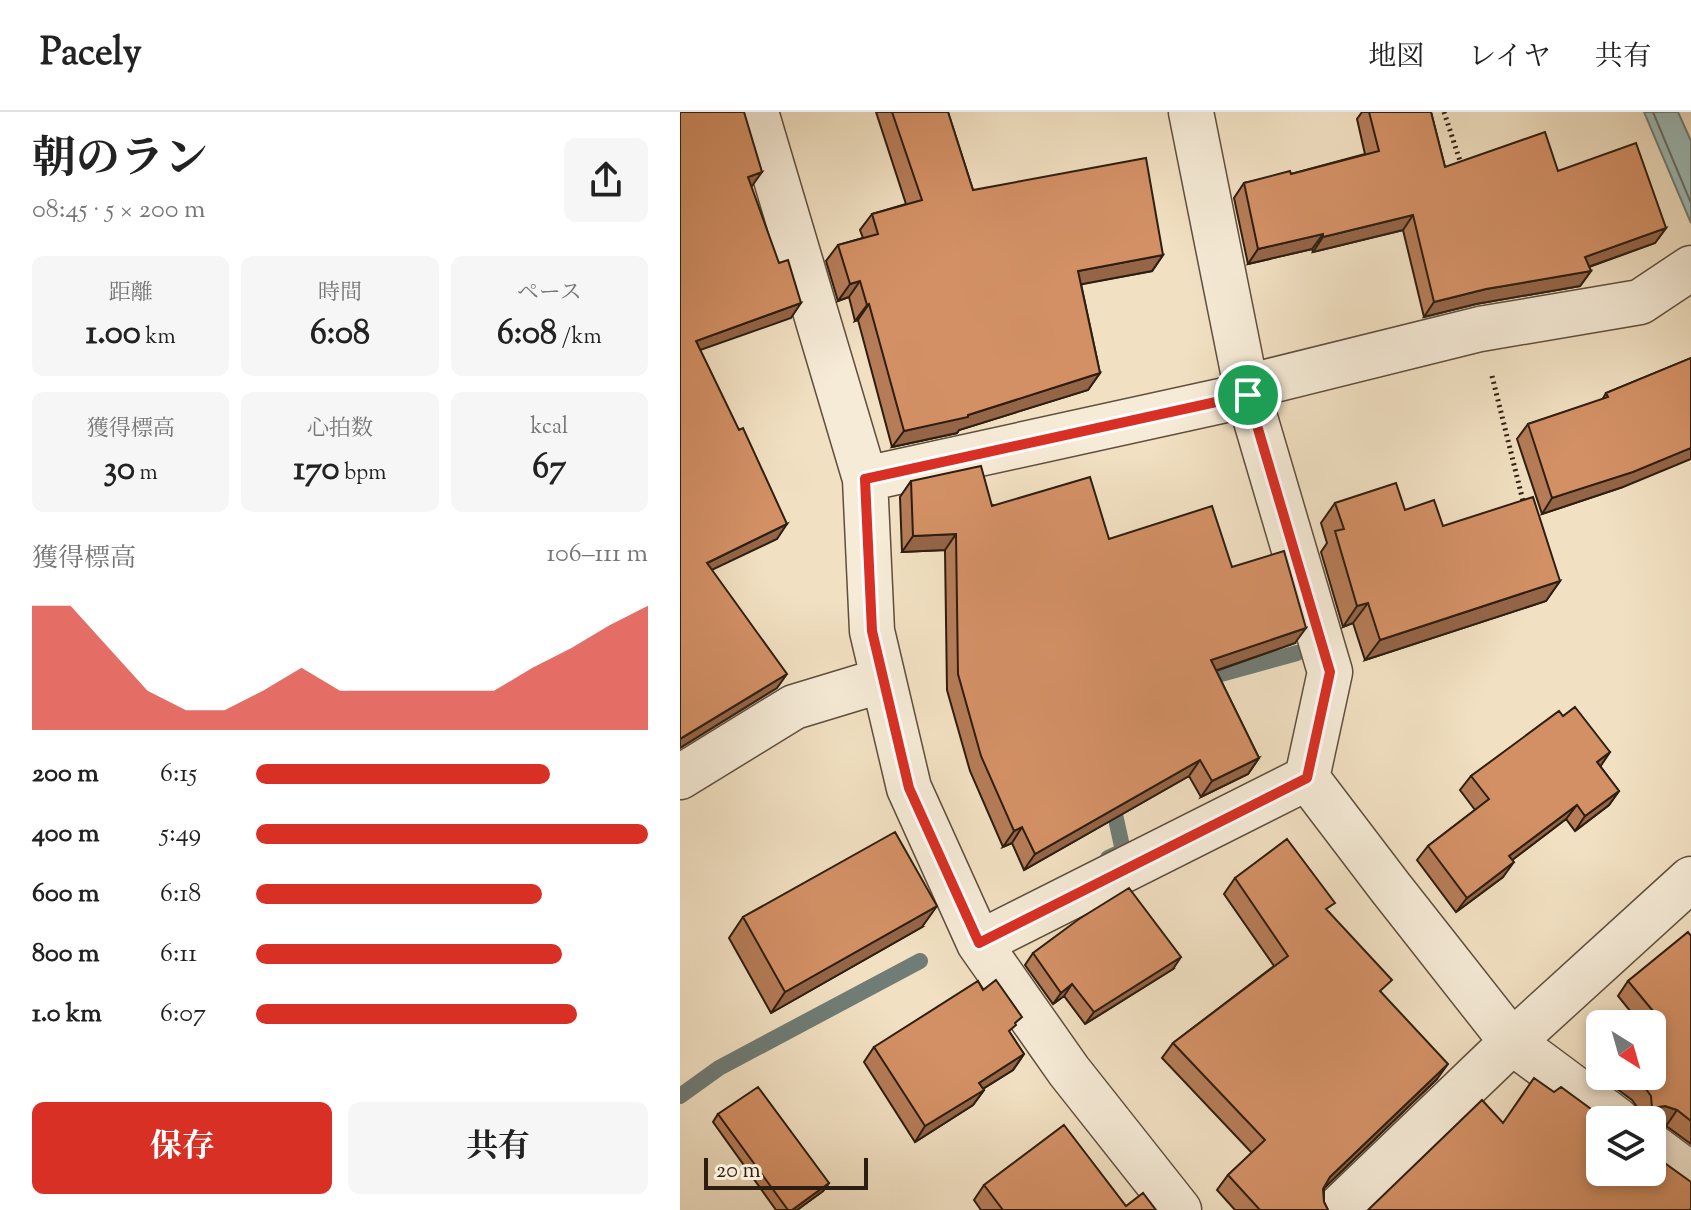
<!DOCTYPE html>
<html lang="ja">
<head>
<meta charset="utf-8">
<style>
	:root { --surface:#fff; --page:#f6f6f6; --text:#222; --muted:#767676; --line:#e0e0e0; --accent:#d93025 }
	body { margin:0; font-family:"Sorts Mill Goudy","Noto Serif JP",serif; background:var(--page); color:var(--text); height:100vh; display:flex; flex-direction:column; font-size:30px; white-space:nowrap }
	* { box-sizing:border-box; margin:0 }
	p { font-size:26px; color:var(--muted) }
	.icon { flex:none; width:44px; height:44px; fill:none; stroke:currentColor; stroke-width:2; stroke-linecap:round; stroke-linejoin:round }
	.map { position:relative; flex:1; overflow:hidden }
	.details { display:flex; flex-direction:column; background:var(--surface); width:680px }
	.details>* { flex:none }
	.needle { width:52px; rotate:143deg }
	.buttons { position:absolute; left:906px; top:898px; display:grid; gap:16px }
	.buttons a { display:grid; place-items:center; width:80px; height:80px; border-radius:12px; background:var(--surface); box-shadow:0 4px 12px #0003; font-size:40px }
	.scale { position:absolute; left:24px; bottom:20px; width:164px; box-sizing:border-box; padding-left:8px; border:4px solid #2e1e11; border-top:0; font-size:22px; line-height:28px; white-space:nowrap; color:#2e1e11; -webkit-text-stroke:6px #f6ebd7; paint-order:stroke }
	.pin { position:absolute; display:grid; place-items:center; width:68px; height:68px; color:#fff; margin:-34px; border:4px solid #fff; border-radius:50%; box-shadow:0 2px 8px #0007 }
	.round { display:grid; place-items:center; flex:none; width:84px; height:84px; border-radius:12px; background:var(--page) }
	.summary { display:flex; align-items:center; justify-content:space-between; height:136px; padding:0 32px }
	h1 { font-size:44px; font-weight:700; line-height:60px }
	.metrics { display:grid; grid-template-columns:repeat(3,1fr); gap:12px; height:136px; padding:8px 32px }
	.metrics div { display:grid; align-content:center; border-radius:12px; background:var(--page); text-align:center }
	.metrics b { font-size:34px; font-weight:700 }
	.metrics small { font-size:22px; font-weight:400 }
	.metrics p { font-size:22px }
	.chart { height:224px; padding:16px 32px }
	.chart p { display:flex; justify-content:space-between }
	.chart svg { width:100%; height:144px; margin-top:8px; fill:var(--accent); opacity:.7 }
	.cta { display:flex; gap:16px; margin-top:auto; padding:16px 32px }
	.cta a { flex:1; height:92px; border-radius:12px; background:var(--accent); color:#fff; font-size:32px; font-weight:700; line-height:92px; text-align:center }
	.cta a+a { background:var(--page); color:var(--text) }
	ul { padding:0 32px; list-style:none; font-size:26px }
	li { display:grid; grid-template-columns:128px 96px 1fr; align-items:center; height:60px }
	li i { height:20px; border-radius:10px; background:var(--accent) }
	header { display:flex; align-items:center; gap:48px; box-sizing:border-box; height:112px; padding:0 40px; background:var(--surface); border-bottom:2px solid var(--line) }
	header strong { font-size:38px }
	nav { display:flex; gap:44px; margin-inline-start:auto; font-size:28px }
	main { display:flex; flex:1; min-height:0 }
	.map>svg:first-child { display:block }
</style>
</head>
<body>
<header>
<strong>Pacely</strong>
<nav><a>地図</a><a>レイヤ</a><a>共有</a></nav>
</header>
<main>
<section class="details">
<div class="summary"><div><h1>朝のラン</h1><p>08:45 · 5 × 200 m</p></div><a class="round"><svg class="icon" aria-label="share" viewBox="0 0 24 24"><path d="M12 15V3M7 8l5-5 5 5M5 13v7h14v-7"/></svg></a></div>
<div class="metrics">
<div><p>距離</p><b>1.00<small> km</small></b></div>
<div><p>時間</p><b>6:08</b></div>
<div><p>ペース</p><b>6:08<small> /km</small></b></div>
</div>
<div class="metrics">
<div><p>獲得標高</p><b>30<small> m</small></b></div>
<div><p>心拍数</p><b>170<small> bpm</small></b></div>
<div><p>kcal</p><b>67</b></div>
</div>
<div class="chart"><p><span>獲得標高</span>106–111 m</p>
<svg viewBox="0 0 160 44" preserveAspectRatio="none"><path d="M0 44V6L10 6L20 19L30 32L40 38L50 38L60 32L70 25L80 32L90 32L100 32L110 32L120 32L130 25L140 19L150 12L160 6V44z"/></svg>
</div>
<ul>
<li><b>200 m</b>6:15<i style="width:75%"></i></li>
<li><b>400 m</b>5:49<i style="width:100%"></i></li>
<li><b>600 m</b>6:18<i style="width:73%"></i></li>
<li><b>800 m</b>6:11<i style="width:78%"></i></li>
<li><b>1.0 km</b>6:07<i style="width:82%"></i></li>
</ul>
<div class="cta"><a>保存</a><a>共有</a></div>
</section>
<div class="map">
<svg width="1011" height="1098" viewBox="0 0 1011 1098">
	<rect width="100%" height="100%" fill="#f1e0c2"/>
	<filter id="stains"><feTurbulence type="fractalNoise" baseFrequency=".0025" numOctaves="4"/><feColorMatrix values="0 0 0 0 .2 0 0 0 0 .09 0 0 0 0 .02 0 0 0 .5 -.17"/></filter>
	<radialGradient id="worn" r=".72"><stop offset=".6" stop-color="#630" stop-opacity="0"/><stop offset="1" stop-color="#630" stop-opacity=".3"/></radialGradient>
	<path fill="#9cbcba" stroke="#707d76" stroke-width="2" d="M964 0H998L1011 29V111Z"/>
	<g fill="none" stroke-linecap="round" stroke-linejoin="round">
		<path stroke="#656d66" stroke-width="2" d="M973 0 1011 91"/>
		<path stroke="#707d76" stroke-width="16" d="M519 568 617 541
			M428 746 443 739 431 684
			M0 984 39 956 240 849"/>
		<defs>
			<path id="minor" d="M76 0 185 367 192 519 229 676 299 831 389 959 499 1098
				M511 0 566 275 650 560 627 666 710 775 832 930 937 1008
				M566 275 800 217 960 190 1011 156
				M185 367 568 283
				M0 665 114 595 203 568
				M299 831 627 666
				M972 1034 1011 1063
				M657 1098 832 930 1011 767"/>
		</defs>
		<use href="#minor" stroke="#5f4e3d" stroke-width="47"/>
		<path stroke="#2e1e11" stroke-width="5" stroke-dasharray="2 4" stroke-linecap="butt" d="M764 0 782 55
			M812 264 844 393"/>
		<use href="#minor" stroke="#f6ebd7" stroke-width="44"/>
	</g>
	<path fill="#b57c57" stroke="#2e1e11" stroke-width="2" d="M196 0H268L293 78 483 143 472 159 401 172 420 261 408 278 279 318 277 321 212 335 178 208 175 209 169 185 158 189 146 149 158 133 183 126 180 118 192 102 226 92Z
		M682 0H751L765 55 878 59 986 116 975 131 909 155 911 159 900 174 796 192 744 205 723 118 633 140 632 137 568 152 554 86 564 71 611 62 685 42 677 7Z
		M1011 246 943 375 862 402 837 327 848 312 922 288 926 281Z
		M231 369 429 427 552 455 615 531 536 559 579 646 568 662 521 685 509 664 344 758 332 731 323 735 290 659 267 578 265 438 222 440 220 385Z
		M655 391 725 398 880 469 866 489 685 548 673 511 663 515 641 440 647 431 641 411Z
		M883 604 930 640 920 654 939 679 929 693 895 719 886 707 832 748 823 765 776 800 737 748 748 734 795 698 780 678 791 664Z
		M555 766 649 800 757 967 644 1076V1090L648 1098H555L537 1078 548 1063 572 1041 482 946 493 931 594 854 544 782Z
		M63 805 242 815 91 901 49 826Z
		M1011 824V1032L986 1014 972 1008H961L960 999 952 988 910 957 920 943V964H972L959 910 938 884 948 869Z
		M353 841 493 857 405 912 384 884 373 892 345 853Z
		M330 921 344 942 333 958 303 977 304 978 293 993 235 1030 184 950 194 935Z
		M38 1002 149 1071 143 1079 117 1098H96L33 1010Z
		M304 1073 446 1094 476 1098H301L294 1088Z"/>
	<path fill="#946547" stroke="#2e1e11" stroke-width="2" d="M82 60 72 74 57 79 68 65Z
		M733 103 723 118 633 140 643 125Z
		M986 116 975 131 894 160 905 145Z
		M643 122 632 137 568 152 578 137Z
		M483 143 472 159 387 175 398 159Z
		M911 159 900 174 796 192 744 205 754 190 806 177Z
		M180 169 169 185 158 189 170 172Z
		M121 191 111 206 6 243 16 229Z
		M189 192 178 208 175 209 187 193Z
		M420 261 408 278 279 318 277 321 212 335 224 319 288 303Z
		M1011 336V347L943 375 862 402 872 386Z
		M107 412 97 427 17 465 27 451Z
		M276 422 265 438 222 440 233 424Z
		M880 469 866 489 685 548 700 528Z
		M688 491 673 511 663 515 677 494Z
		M626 516 615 531 520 564 531 548Z
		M107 562 97 576 0 636V627Z
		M930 640 920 655 917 650Z
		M579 646 568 662 521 685 532 669Z
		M520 648 509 664 344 758 355 742Z
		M939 679 929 693 895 719 905 704Z
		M897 693 886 707 819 758 829 744Z
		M342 715 332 731 323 735 334 719Z
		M834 750 823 765 776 800 787 786Z
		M257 794 242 815 91 901 105 880Z
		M501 845 493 857 405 912 414 900Z
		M392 872 384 884 373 892 381 881Z
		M344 942 333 958 288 986 299 971Z
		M768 952 757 967 639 1081 650 1065Z
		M304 978 293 993 235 1030 245 1014Z
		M985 994 997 998 986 1014 972 1010V1008H964L972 996Z
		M149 1071 143 1079 117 1098H112Z"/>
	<path fill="#d39065" stroke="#2e1e11" stroke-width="2" d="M0 0H64L82 60 68 65 99 151 108 148 121 191 16 229 59 318 63 316 107 412 27 451 107 562 0 627Z
		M212 0H268L293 78 466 46 483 143 398 159 420 261 288 303V305L224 319 189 192 187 193 180 169 170 172 158 133 198 122 192 102 242 88Z
		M689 0H751L765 55 865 20 878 59 956 31 986 116 905 145 911 159 806 177 754 190 733 103 643 125V122L578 137 564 71 610 59 611 62 699 39Z
		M1011 246V336L953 360 872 386 848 312 928 285 926 281Z
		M301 354 312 394 410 365 429 427 532 394 552 455 604 439 626 516 531 548 579 646 532 669 520 648 355 742 342 715 334 719 301 644 278 562 276 422 233 424 231 369Z
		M716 371 725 398 754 388 763 414 853 385 880 469 700 528 688 491 677 494 655 419 664 417 655 391Z
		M895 595 930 640 917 650 939 679 905 704 897 693 829 744 834 750 787 786 748 734 809 687 791 664 879 599 883 604Z
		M215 720 257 794 105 880 63 805Z
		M607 727 655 791 646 797 712 868 700 879 768 952 650 1065 643 1077 644 1090 648 1098H580L548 1063 585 1028 493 931 608 844 555 766Z
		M449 776 501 845 414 900 392 872 381 881 353 841 399 807Z
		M1008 820 1011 824V1009L997 998 985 994 972 996 971 984 963 973 950 964H972V912H958L973 899 948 869Z
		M316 868 342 905 335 911 336 913 329 919 344 942 299 971 304 978 245 1014 194 935 298 869 303 878Z
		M854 966 874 980 881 975 926 1008H920V1060H972V1042L1011 1070V1096L1010 1098H688L802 988 823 1011Z
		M78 975 149 1071 112 1098H108L38 1002Z
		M384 1013 446 1094 463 1081 476 1098H323L304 1073Z"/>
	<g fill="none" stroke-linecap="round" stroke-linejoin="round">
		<defs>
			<path id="route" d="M568 283 650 560 627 666 299 831 229 676 192 519 185 367Z"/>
		</defs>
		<use href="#route" stroke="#fff" stroke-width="16"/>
		<use href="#route" stroke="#d93025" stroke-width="10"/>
	</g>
	<rect width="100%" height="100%" filter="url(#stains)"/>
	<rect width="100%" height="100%" fill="url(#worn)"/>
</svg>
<div class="buttons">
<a><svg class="needle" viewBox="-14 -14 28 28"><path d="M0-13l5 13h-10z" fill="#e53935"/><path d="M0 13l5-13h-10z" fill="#767676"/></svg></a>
<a><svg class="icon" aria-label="layers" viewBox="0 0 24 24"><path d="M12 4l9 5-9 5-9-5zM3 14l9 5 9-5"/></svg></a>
</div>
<div class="scale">20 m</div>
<div class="pin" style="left:568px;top:283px;background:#1e9e55"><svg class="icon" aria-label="arrive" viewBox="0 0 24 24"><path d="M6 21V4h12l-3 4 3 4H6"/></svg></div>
</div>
</main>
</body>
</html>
